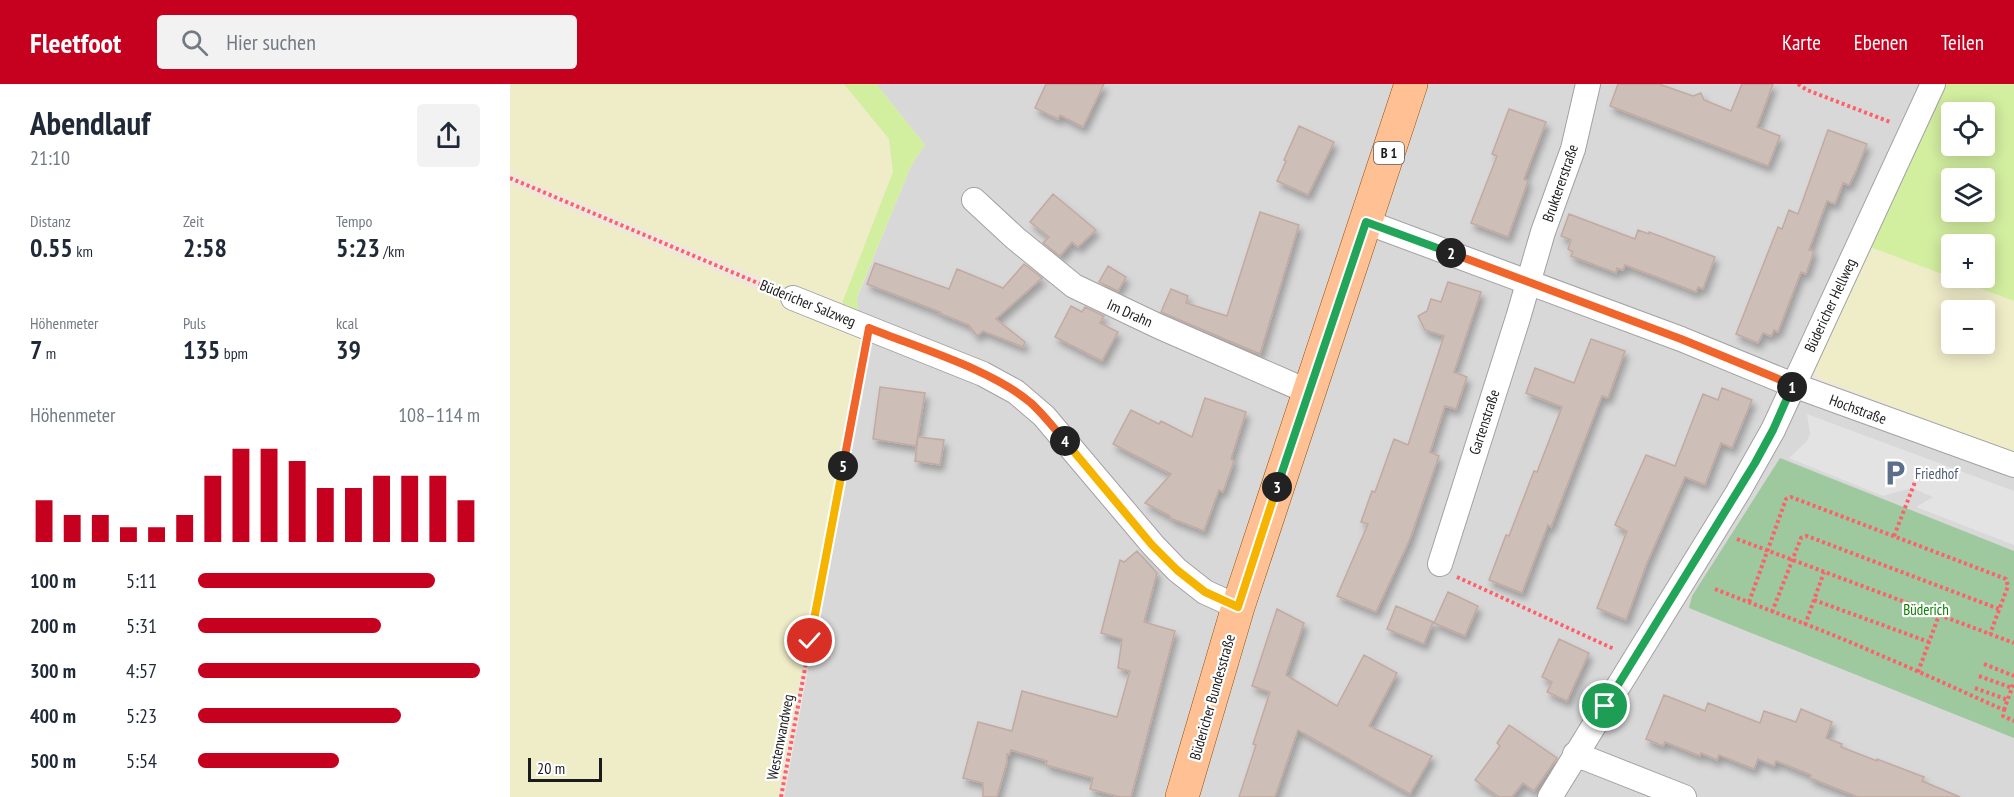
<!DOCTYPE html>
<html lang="de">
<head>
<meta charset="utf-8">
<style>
	:root { --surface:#fff; --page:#f2f2f3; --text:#1f2937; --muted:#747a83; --accent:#c6001f }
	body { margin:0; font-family:"PT Sans Narrow",sans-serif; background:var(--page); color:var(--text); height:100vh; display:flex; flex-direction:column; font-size:22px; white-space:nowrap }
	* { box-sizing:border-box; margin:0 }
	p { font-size:20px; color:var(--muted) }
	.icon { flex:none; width:33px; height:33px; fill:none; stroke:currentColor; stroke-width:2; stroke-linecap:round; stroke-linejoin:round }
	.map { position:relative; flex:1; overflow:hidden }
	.sheet { display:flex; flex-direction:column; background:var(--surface); width:510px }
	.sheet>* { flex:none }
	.buttons { position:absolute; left:1431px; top:18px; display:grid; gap:12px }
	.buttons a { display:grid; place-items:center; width:54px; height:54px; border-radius:6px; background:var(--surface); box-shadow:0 3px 15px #0003; font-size:30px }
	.scale { position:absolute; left:18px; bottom:15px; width:74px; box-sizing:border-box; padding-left:6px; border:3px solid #1b1b1b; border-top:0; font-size:16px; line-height:21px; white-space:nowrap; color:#1b1b1b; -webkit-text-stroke:4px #fff; paint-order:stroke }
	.pin { position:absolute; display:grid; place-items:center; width:51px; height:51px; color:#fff; margin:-26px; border:3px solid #fff; border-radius:50%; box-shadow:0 2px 6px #0007 }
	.km { position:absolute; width:30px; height:30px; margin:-15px; border-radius:50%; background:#222; color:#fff; font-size:16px; line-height:30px; text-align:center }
	.round { display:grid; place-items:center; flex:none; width:63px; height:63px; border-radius:6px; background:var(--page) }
	.overview { display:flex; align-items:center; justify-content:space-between; height:102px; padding:0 30px }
	h1 { font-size:33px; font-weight:700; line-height:45px }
	.stats { display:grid; grid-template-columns:repeat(3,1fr); gap:9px; height:102px; padding:6px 30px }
	.stats div { display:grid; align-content:center }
	.stats b { font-size:26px; font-weight:700 }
	.stats small { font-size:16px; font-weight:400 }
	.stats p { font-size:16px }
	.chart { height:168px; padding:12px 30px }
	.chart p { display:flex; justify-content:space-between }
	.chart svg { width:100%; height:108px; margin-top:6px; stroke:var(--accent); stroke-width:6 }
	ul { padding:0 30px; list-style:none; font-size:20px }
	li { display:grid; grid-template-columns:96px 72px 1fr; align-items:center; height:45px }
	li i { height:15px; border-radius:8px; background:var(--accent) }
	header { display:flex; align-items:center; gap:36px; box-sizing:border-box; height:84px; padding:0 30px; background:var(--accent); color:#fff }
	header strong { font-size:28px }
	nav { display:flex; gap:33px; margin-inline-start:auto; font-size:21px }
	.search { width:420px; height:54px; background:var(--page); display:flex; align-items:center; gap:15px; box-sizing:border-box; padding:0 21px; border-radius:6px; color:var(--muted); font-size:22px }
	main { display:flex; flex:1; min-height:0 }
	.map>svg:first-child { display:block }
</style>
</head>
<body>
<header>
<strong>Fleetfoot</strong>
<div class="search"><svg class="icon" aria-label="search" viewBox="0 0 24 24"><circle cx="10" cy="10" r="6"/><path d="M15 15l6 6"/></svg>Hier suchen</div>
<nav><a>Karte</a><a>Ebenen</a><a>Teilen</a></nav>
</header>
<main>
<section class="sheet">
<div class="overview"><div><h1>Abendlauf</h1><p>21:10</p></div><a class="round"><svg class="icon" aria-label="share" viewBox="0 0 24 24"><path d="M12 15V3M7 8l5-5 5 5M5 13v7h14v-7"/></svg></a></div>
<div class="stats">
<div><p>Distanz</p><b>0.55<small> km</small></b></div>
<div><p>Zeit</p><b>2:58</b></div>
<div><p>Tempo</p><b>5:23<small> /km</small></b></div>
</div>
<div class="stats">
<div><p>Höhenmeter</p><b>7<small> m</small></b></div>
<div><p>Puls</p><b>135<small> bpm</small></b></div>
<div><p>kcal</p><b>39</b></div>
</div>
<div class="chart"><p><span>Höhenmeter</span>108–114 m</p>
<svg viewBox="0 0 160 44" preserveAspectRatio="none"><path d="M5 44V27M15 44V33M25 44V33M35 44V38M45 44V38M55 44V33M65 44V17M75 44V6M85 44V6M95 44V11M105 44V22M115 44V22M125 44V17M135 44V17M145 44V17M155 44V27"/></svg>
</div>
<ul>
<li><b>100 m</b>5:11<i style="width:84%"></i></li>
<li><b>200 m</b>5:31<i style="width:65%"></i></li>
<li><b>300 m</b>4:57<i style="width:100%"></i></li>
<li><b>400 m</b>5:23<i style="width:72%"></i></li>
<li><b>500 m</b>5:54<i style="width:50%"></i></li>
</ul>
</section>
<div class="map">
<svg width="1504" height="713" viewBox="0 0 1504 713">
	<defs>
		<filter id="shadow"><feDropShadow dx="3.5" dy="6" stdDeviation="3" flood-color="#0004"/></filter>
	</defs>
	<rect width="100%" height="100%" fill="#eee7df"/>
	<path fill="#d9d8d8" d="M366 0H1412L1277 304 1504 389V713H274L362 245 349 235 347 214 401 82 415 61Z"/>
	<path fill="#efecc8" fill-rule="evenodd" d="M0 0H334L379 55 383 88 329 227 0 89Z
		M0 100 280 219 355 248 268 713H0Z
		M1355 161 1504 217V369L1308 294 1302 275ZM1442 226H1474V260H1442Z"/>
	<path fill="#d2ee9f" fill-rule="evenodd" d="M334 0H366L415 61 401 82 347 213 349 235 329 227 383 88 379 55Z
		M1431 0H1504V217L1355 161ZM1442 28H1474V62H1442ZM1442 94H1474V128H1442ZM1442 160H1474V194H1442Z"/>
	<path fill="#9ec99e" d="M1270 374 1504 467V654L1179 524 1182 512Z"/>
	<path fill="#e3e3e3" d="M1297 330 1504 407V461L1406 423 1423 413 1402 404 1373 412 1279 374 1297 357 1300 350Z"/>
	<path fill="#cebeb8" stroke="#c1aaa1" stroke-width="1.5" filter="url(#shadow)" d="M536 0H594L573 43 550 31 548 35 525 24Z
		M1108 0H1149L1183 12 1191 9 1194 16 1221 27 1232 0H1263L1247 43 1270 52 1258 82 1100 22Z
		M999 25 1036 38 1014 95 1018 97 998 153 961 139 987 72 982 70Z
		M789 42 824 58 798 111 767 97 776 77 774 76Z
		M1318 46 1357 60 1346 87 1339 101 1333 99 1325 120 1317 117 1299 166 1304 167 1296 190 1291 188 1268 248 1264 246 1261 252 1253 249 1248 259 1226 250 1268 143 1272 145 1279 126 1288 130Z
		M543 110 586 146 568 163 562 158 550 172 533 159 539 153 520 138Z
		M750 128 789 141 750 270 651 228 661 205 678 212 676 219 717 232Z
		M1059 130 1125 155 1128 146 1139 150V148L1205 173 1193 205 1188 203 1186 208 1115 181 1113 186 1107 184 1106 189 1061 172 1063 168 1058 165 1061 156 1051 152Z
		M365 179 439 205 447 185 493 204 514 180 532 194 486 235 515 258 513 263 473 247 467 252 459 241 429 229 430 228 357 200Z
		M598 182 616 193 608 207 589 198Z
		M938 198 971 208 944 288 957 293 946 325 935 322 920 368 929 372 900 455 866 528 827 512 858 440 851 438 862 407 865 408 884 355 898 361 934 252 915 246 908 232 917 227 921 215 931 218Z
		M561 222 572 228 575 223 594 232 590 239 608 248 592 277 545 253Z
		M1081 255 1115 267 1098 314 1092 312 1041 443 1038 441 1012 509 979 496 996 451 999 452 1024 387 1027 388 1052 323 1016 309 1025 284 1064 299Z
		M370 303 415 309 406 362 363 355Z
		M1212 304 1242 316 1222 364 1211 359 1195 401 1175 393 1137 479 1116 536 1087 524 1117 447 1105 441 1136 371 1165 382 1193 310 1208 316Z
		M695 314 736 328 721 375 724 377 713 408 709 406 694 447 660 434V432L635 419 661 390 603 360 621 326 649 340 651 337 682 353Z
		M408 353 434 356 430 381 405 377Z
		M627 467 647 489 634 538 665 547 621 713H610L580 705 583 694 536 681 537 677 501 666 499 671 497 670V678L487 713H473V699L453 694 468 638 502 647 512 607 607 633 620 587 608 584 612 555 591 549 610 476 614 478Z
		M938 508 968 522 955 552 924 539Z
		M886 522 923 538 914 560 877 545Z
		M767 525 794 539 776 591 827 622 854 571 887 589 859 642 922 672 900 710 788 646 765 713H729L746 661 743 660 760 608 742 602Z
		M1049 555 1079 569 1057 617 1037 608 1042 598 1032 593Z
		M1154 611 1195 627 1198 619 1250 639 1254 627 1286 638 1291 625 1322 638 1316 654 1332 660 1331 663 1367 677V675L1414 693 1412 697 1450 713H1348L1300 694 1301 691 1266 677 1264 682 1248 675 1244 685 1209 671 1207 676 1191 669 1190 672 1155 658 1153 662 1136 655Z
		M999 641 1047 674 1024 707 1013 699 1002 713H989L965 696 990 662 987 659Z"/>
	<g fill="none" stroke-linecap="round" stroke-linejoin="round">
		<defs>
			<path id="street" d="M464 116 505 154 564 202 648 242 799 308
				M856 138 1171 255 1283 301 1504 381
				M283 214 473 290 506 308 534 332 643 461 667 486 695 508 728 523
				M930 480 1008 234 1033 148 1063 65 1078 0
				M1065 670 1174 713
				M1040 713 1228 408 1263 346 1423 0"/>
			<path id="primary" d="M672 713 728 523 901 0"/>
		</defs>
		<use href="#street" stroke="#a2a2a2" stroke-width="26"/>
		<use href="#primary" stroke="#924b00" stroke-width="34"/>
		<path stroke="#ff5f68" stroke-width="4" stroke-dasharray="3 3" stroke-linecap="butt" d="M1288 0 1297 6 1380 38
			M0 94 262 205
			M1384 452 1405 398
			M1227 455 1504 559
			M947 493 1104 565
			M1205 505C1260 527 1317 547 1372 572 1413 589 1453 608 1494 626L1493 632 1504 637
			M1304 516 1419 558
			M1239 518 1276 415 1281 413 1496 495 1498 502 1480 550
			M1262 528 1291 454 1297 452 1489 525
			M1295 541 1314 488
			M1474 580 1504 592
			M1408 588 1429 531
			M1469 592 1502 604
			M1465 604 1498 616
			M1494 626 1504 598
			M271 713 354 269"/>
		<use href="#street" stroke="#fff" stroke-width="24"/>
		<use href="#primary" stroke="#ffc093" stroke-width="33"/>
	</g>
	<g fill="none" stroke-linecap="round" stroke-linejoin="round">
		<defs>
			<path id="split-1" d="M1095 622 1245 379 1263 346 1282 303"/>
			<path id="split-2" d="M941 169 1171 255 1283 301 1282 303"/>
			<path id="split-3" d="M767 403 856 138 941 169"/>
			<path id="split-4" d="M555 357 642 461 667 486 695 508 728 523 767 403"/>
			<path id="split-5" d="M333 382 359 244C408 264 481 285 521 319 533 330 544 344 555 357"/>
			<path id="split-6" d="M300 557 333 382"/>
		</defs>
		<use href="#split-1" stroke="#fff" stroke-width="12"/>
		<use href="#split-2" stroke="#fff" stroke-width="12"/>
		<use href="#split-3" stroke="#fff" stroke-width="12"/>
		<use href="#split-4" stroke="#fff" stroke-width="12"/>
		<use href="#split-5" stroke="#fff" stroke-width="12"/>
		<use href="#split-6" stroke="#fff" stroke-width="12"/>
		<use href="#split-1" stroke="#22a559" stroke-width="8"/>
		<use href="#split-2" stroke="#f0652b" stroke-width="8"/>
		<use href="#split-3" stroke="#22a559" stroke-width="8"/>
		<use href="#split-4" stroke="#f5b400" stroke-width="8"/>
		<use href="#split-5" stroke="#f0652b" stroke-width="8"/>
		<use href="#split-6" stroke="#f5b400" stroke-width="8"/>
	</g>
	<defs>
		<symbol id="parking-bare" viewBox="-9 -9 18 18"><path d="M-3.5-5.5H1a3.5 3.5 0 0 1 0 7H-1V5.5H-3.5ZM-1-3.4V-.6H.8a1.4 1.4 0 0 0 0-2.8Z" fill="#5c6f8a" stroke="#fff" stroke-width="2.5" paint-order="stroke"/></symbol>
	</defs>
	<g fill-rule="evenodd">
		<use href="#parking-bare" x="1366" y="370" width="38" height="38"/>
	</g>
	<g text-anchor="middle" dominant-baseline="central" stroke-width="4.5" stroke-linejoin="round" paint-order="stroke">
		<rect fill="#fff" stroke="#5f5f5f" stroke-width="1.5" x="864" y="58" width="30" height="22" rx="4.5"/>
		<g font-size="14" font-weight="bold" fill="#1b1b1b">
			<text x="879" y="69">B 1</text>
		</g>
		<g font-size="15" fill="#1b1b1b" stroke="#fff">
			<text transform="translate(1050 99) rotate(-71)">Bruktererstraße</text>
			<text transform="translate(298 219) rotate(22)">Büdericher Salzweg</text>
			<text transform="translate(1320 221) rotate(-65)">Büdericher Hellweg</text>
			<text transform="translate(620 229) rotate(24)">Im Drahn</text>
			<text transform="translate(1348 325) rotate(20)">Hochstraße</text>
			<text transform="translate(974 338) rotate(-72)">Gartenstraße</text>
			<text transform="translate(702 613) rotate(-74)">Büdericher Bundesstraße</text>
			<text transform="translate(270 653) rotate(-79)">Westenwandweg</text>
		</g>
		<g font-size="15" fill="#4e5e75" stroke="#fff" text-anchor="start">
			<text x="1405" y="389">Friedhof</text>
		</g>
		<g font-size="15" fill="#0a8101" stroke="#fff">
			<text x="1416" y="525">Büderich</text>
		</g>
	</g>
</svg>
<div class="buttons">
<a><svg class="icon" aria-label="locate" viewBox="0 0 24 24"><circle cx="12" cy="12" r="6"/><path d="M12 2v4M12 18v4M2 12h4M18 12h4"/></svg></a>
<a><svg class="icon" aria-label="layers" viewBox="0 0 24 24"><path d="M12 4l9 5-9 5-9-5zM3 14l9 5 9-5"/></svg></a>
<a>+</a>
<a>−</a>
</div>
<div class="scale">20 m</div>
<div class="pin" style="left:1095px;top:622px;background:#1e9e55"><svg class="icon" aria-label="arrive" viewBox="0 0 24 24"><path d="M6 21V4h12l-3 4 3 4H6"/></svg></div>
<div class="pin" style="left:300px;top:557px;background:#d93025"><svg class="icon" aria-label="check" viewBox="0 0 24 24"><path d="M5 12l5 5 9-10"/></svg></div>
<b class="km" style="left:1282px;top:303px">1</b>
<b class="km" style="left:941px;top:169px">2</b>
<b class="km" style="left:767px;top:403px">3</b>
<b class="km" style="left:555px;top:357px">4</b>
<b class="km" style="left:333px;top:382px">5</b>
</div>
</main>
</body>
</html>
